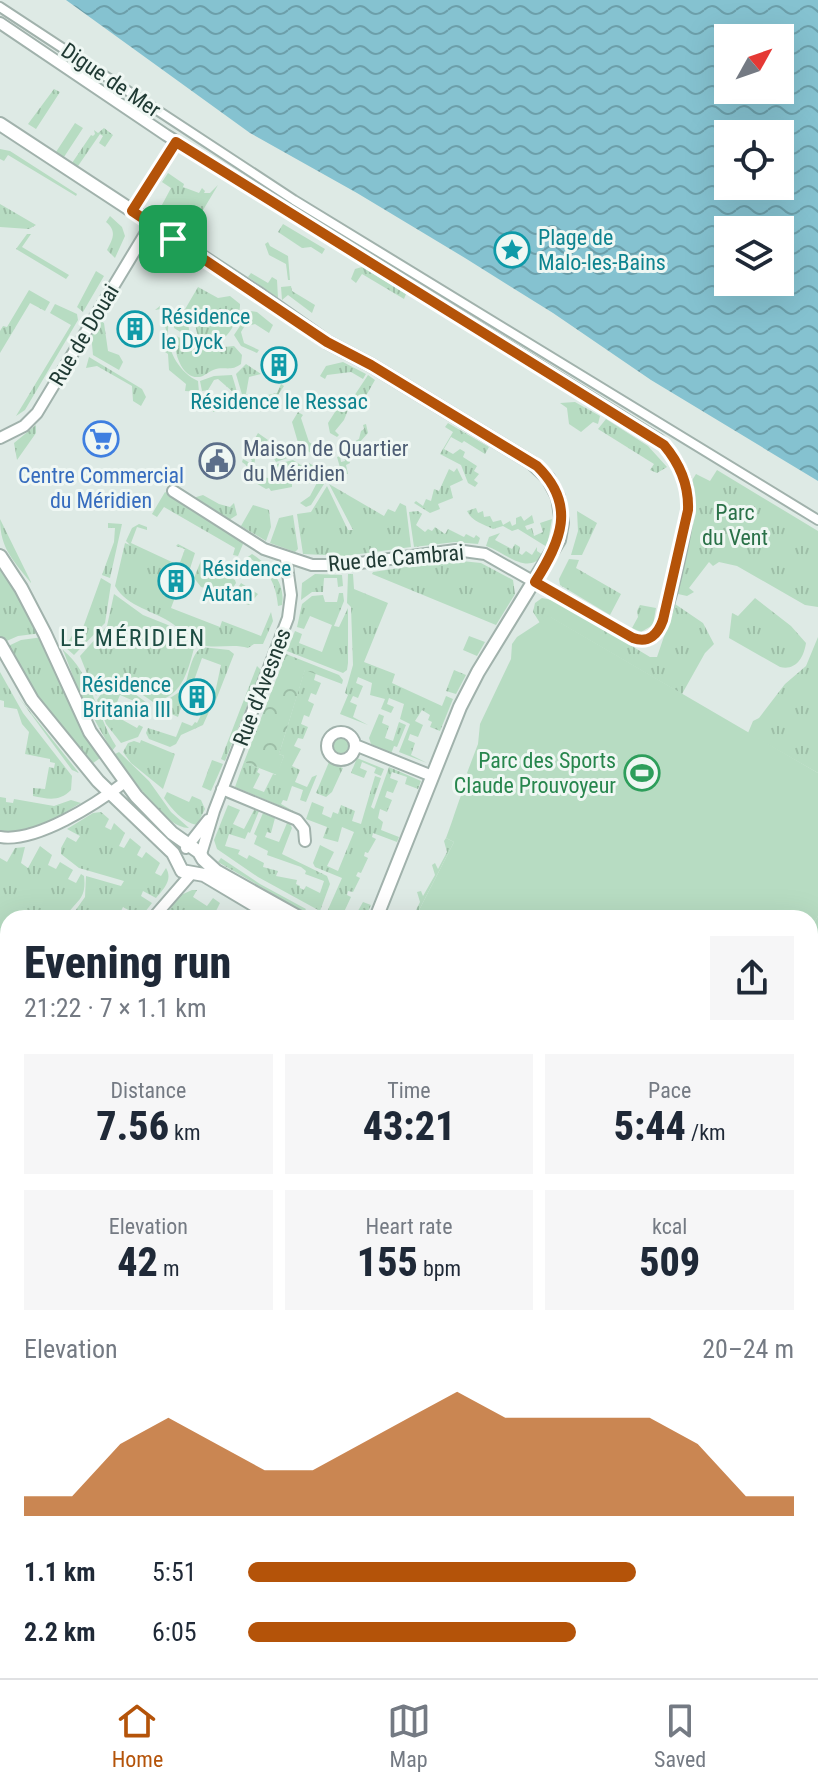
<!DOCTYPE html>
<html lang="en">
<head>
<meta charset="utf-8">
<style>
	:root { --surface:#fff; --page:#f6f6f7; --text:#1f2937; --muted:#747a83; --line:#e0e1e3; --accent:#b45309 }
	body { margin:0; font-family:"Roboto Condensed",sans-serif; background:var(--page); color:var(--text); height:100vh; display:flex; flex-direction:column; font-size:30px; white-space:nowrap }
	* { box-sizing:border-box; margin:0 }
	p { font-size:26px; color:var(--muted) }
	.icon { flex:none; width:44px; height:44px; fill:none; stroke:currentColor; stroke-width:2; stroke-linecap:round; stroke-linejoin:round }
	.map { position:relative; flex:1; overflow:hidden }
	.drawer { position:absolute; left:0px; top:910px; width:818px; height:768px; display:flex; flex-direction:column; background:var(--surface); border-radius:24px 24px 0 0; box-shadow:0 8px 32px #0002 }
	.drawer>* { flex:none }
	.needle { width:52px; rotate:50deg }
	.fabs { position:absolute; left:714px; top:24px; display:grid; gap:16px }
	.fabs a { display:grid; place-items:center; width:80px; height:80px; border-radius:0px; background:var(--surface); box-shadow:0 8px 32px #0002; font-size:40px }
	.pin { position:absolute; display:grid; place-items:center; width:68px; height:68px; color:#fff; margin:-34px; border-radius:16px; box-shadow:0 4px 12px #0006 }
	.round { display:grid; place-items:center; flex:none; width:84px; height:84px; border-radius:0px; background:var(--page) }
	.summary { display:flex; align-items:center; justify-content:space-between; height:136px; padding:0 24px }
	h1 { font-size:44px; font-weight:800; line-height:60px }
	.stats { display:grid; grid-template-columns:repeat(3,1fr); gap:12px; height:136px; padding:8px 24px }
	.stats div { display:grid; align-content:center; border-radius:0px; background:var(--page); text-align:center }
	.stats b { font-size:40px; font-weight:800 }
	.stats small { font-size:22px; font-weight:400 }
	.stats p { font-size:22px }
	.chart { height:224px; padding:16px 24px }
	.chart p { display:flex; justify-content:space-between }
	.chart svg { width:100%; height:144px; margin-top:8px; fill:var(--accent); opacity:.7 }
	ul { padding:0 24px; list-style:none; font-size:26px }
	li { display:grid; grid-template-columns:128px 96px 1fr; align-items:center; height:60px }
	li i { height:20px; border-radius:10px; background:var(--accent) }
	.tabs { display:flex; justify-content:space-around; align-items:center; height:112px; border-top:2px solid var(--line); background:var(--surface); font-size:22px; color:var(--muted) }
	.tabs a { display:grid; justify-items:center; gap:4px }
	.tabs .current { color:var(--accent) }
	.map>svg:first-child { display:block }
</style>
</head>
<body>
<div class="map">
<svg width="818" height="1678" viewBox="0 0 818 1678">
	<defs>
		<pattern id="grass-tufts" width="24" height="20" patternUnits="userSpaceOnUse" patternTransform="scale(2)"><rect width="24" height="20" fill="#b7dcc2"/><path d="M3 7l-1-3M5 7V3M7 7l1-3M15 17l-1-3M17 17v-4M19 17l1-3" fill="none" stroke="#9dbea7"/></pattern>
		<pattern id="forest-crowns" width="20" height="18" patternUnits="userSpaceOnUse" patternTransform="scale(2)"><rect width="20" height="18" fill="#b7dcc2"/><path d="M2 6a3 3 0 1 1 6 0M12 15a3 3 0 1 1 6 0" fill="none" stroke="#9dbea7"/></pattern>
		<pattern id="water-waves" width="16" height="10" patternUnits="userSpaceOnUse" patternTransform="scale(2)"><rect width="16" height="10" fill="#85c2d0"/><path d="M0 5q4-4 8 0t8 0" fill="none" stroke="#6c9faa"/></pattern>
	</defs>
	<rect width="100%" height="100%" fill="#deeae5"/>
	<path fill="#cddad4" d="M0 1439 8 1443V1540L0 1537Z
		M416 1670H539L534 1678H474L464 1672 460 1678H431Z"/>
	<path fill="url(#grass-tufts)" d="M54 89 60 92 36 129 28 124Z
		M75 123 83 128 64 157 56 152Z
		M104 128 113 135 105 147 99 143 103 136 100 134 78 166 72 163 91 135 93 136 95 134 94 130 98 133Z
		M0 149 10 151 77 194 76 196 8 155 4 161 0 159Z
		M168 173 184 184 183 187 199 193 202 188 205 191 204 193H210L218 185 190 232 186 229 191 222 184 217 175 231 155 218 171 188 162 182Z
		M0 204 36 225 29 229 0 227Z
		M110 216 122 227 125 236 115 258 107 250C113 239 117 231 106 222Z
		M283 224 325 249 322 254 311 247 302 248 278 232Z
		M27 234H31L22 247 69 275 66 279 16 249Z
		M268 242 270 246 288 256 290 280H288L286 264 269 255 265 244Z
		M362 267 406 294 404 299 362 274 356 283 351 279 355 269Z
		M96 271 104 276 83 312 77 307Z
		M251 273 268 283 272 277 277 280 278 298 248 277Z
		M291 286 292 291 315 305 312 313 288 295 282 300 281 287Z
		M198 287 218 298 230 296 240 304C241 318 222 353 204 343 192 336 201 319 184 311Z
		M29 290 50 302 45 311 30 303 0 353V331L3 326 7 327Z
		M55 304 77 314 78 320 25 410 16 416 71 325 50 313Z
		M160 306 174 311C159 334 173 370 198 381L199 392 185 391 186 384 169 370 168 354 165 352 166 347 162 337 167 334 161 309 155 310Z
		M250 311 257 312 273 325 269 333 255 324 244 327 241 332 244 343 259 350 257 353 241 346 234 335Z
		M179 317 188 321 190 338 174 328 173 323Z
		M99 320 104 323 108 351 119 355 123 362 119 370 93 355 91 334Z
		M176 336 205 349 234 346 242 355 241 364C232 371 227 367 216 369 210 370 204 377 199 377 181 379 172 348 176 336Z
		M89 357 142 389 146 397 141 406 133 401 132 386 97 366 86 368Z
		M343 362 366 374 363 379 351 372 327 375 325 379 320 376 326 366Z
		M246 364 261 374 249 377 246 394 254 398 277 393 281 384 284 386 276 398 252 404 243 398 236 374Z
		M232 375C240 402 244 406 213 412V408L229 404 234 396 233 392 218 379 214 380 208 390 202 391 200 381 214 376Z
		M368 375 375 380 363 401 354 396Z
		M351 397 361 404 350 405 344 420 335 431 339 435 337 437 330 433 328 423 342 401Z
		M575 402 600 416 598 424 593 422 581 432 569 424 567 408 560 403Z
		M298 412 303 415 301 418 309 442 320 449 316 456 299 446 292 422Z
		M606 419 648 446 667 467 657 473 650 470 654 464 598 429Z
		M448 423 489 447 485 454 464 441 462 443 451 437 444 449 453 454 460 449 465 452 463 457 477 466 474 471 479 474 474 480 478 483 475 487 468 483 461 465 440 454 453 432 445 427Z
		M366 424 368 433 360 442 358 450 354 452 355 455 349 460 350 463 346 465 348 474H345L341 471 337 457 340 456 341 462 345 461 344 456 353 446 352 443 359 439 361 431 364 429 363 425Z
		M36 425V433L17 460 14 443Z
		M258 433 268 440 265 444 268 454 282 457 284 451 292 449 293 456 276 462 272 455 263 454 255 459 254 469 259 477 269 478 276 472 277 464 293 460 304 467 292 482V487L271 491 269 488 266 489 249 479 246 465 242 462 243 459 250 463 252 461 250 457 260 445 254 440Z
		M309 463 319 469 324 484 311 505 306 507 300 503 310 496 320 477 318 471 307 466Z
		M457 468 463 480 450 486 453 498 438 504 440 509 430 513 414 503 416 501 423 506 426 499 431 501 434 489 439 491 449 469 454 472Z
		M717 470 818 531V607L805 605 737 566 719 562 713 566 709 562 689 588 694 592 687 596 678 594V582L696 513 691 482 696 474 710 481Z
		M329 484 384 516 388 509 395 512 400 503 406 506 411 547 345 556 303 554 297 514 311 512 327 486 348 530H353Z
		M165 492 240 537 243 544 238 556 233 555 235 548 164 507 157 517 152 514Z
		M203 495 219 504 230 507 234 503 237 515 229 520 193 498Z
		M253 505 269 510 271 527 266 541 241 526Z
		M476 508 478 513 483 511 484 517 490 516 493 522 501 520 503 525 510 521 512 526 516 524V518L521 516 524 521 532 515 534 523 525 526 527 530 532 528 534 536 543 532 540 523 552 519 547 547 518 529 512 531 503 526 493 529C484 524 472 522 467 511Z
		M418 511 422 514 416 525 425 532 428 529 432 531 435 527 445 534 448 529 464 537 466 534 474 538 476 535 480 538 478 544 455 542 414 547 409 512Z
		M577 511 597 523 582 555H571L578 531Z
		M293 515 298 549 295 552 270 543 279 518Z
		M0 519 31 582V583C14 561 0 549 0 519Z
		M108 523 122 524 110 578 102 575 114 542 115 528H108Z
		M139 524 147 527V530L137 527 131 543 174 563 165 587 177 592 171 608 220 627 222 621 261 636 271 612 273 621 263 644H254L248 648C232 643 214 650 198 644 189 641 181 630 173 624 154 610 128 608 115 586L125 543 130 545 126 541 132 528Z
		M500 533 495 540 512 549 515 544 520 547 519 553 522 555 526 551 532 555 537 547V551L543 555C527 576 505 552 486 546L489 537Z
		M178 544 195 553 187 578 190 569 179 565 185 549 176 546Z
		M252 554C270 566 286 583 282 605L278 606C276 584 269 571 251 559L247 564 244 563 245 559Z
		M202 558 205 559 204 562 235 580 236 583 229 594 201 587 194 578Z
		M569 559 579 560 576 568 621 594 610 615 560 585 559 579Z
		M452 560 481 563 513 580 515 594 496 625 372 574 373 572Z
		M0 562C15 586 23 611 42 633L18 636 2 643 0 636Z
		M315 574 342 575 343 586 338 587 337 578H324L323 592H312L301 600 302 583Z
		M348 574H353L354 589 388 603 364 662 395 674 392 683 442 706 446 696 453 699 440 731 430 727 432 722 428 720 430 715 422 710 415 721 423 725 418 737 410 734 408 740 415 743 411 755 427 763 399 752 410 724 400 719 404 704 389 698 387 704 394 707 391 713 381 709 385 699 370 695 372 683 358 677 356 683 363 686 358 698 353 696 350 702 357 705 353 717 368 725 340 714 348 695 345 693 353 665 351 607 347 603Z
		M101 578 111 584 105 623 74 655 65 647 73 634 80 636Z
		M241 583 258 594 249 605 231 599Z
		M339 593H343L344 601 334 626 339 627 348 608V663L347 670 343 673 287 651 295 631 302 634 299 643 322 652 332 625 310 616 304 629 297 627 302 604 312 596 323 595 325 602H337Z
		M114 594 143 615 168 625 194 648C188 672 181 698 153 702 134 689 114 671 96 696L80 656 107 626Z
		M542 598 557 601 650 657H657L675 604 703 623 714 644 705 653 682 694 550 617 540 623 533 612 535 603Z
		M755 598 791 626 806 643C804 657 796 671 780 667L729 638 732 613 738 616Z
		M640 605 656 608 653 625 641 632 632 628 638 617 637 611Z
		M469 636 485 642 477 656 463 650Z
		M43 637 103 756 89 766 35 698C32 676 16 665 4 648L21 640Z
		M818 637V773L748 733 753 721 759 718 785 684 806 666Z
		M202 647 229 650 234 654 216 700 209 698 211 692 215 693 221 665 202 658 191 689 185 686C189 674 191 654 202 647Z
		M63 650C92 674 96 715 116 746L112 751 79 692Z
		M257 666 261 670 225 761 221 759Z
		M305 669 316 673 314 680 321 683 316 695 311 693 308 701 314 704 309 717 304 715 301 724 308 727 303 739 298 738 294 746 301 749 292 766 300 770 295 782 307 787 312 777 317 775 306 802 300 800 303 790 292 786 287 801 283 800 281 804 295 812 235 787 244 762 259 768 257 772 260 774 253 788 264 792 273 774 276 775 284 756 279 754Z
		M454 670 466 675 456 694 446 691Z
		M0 672 23 713 72 776 71 790C59 802 48 799 33 796V788L45 789 49 767 54 768 55 763 50 762V759L25 754 29 732 22 724 17 709 4 707V701L0 700Z
		M116 686 127 688 151 706 150 708 120 695 112 714 137 728 139 725 143 727 138 737 121 743 106 724 97 700 104 690Z
		M181 691 186 692 178 717 156 707Z
		M17 695 24 704 79 773 72 770Z
		M208 701 213 703 203 725 181 735 176 744 170 747 149 739 146 733 148 728 176 737 182 722 192 726 195 722 197 723Z
		M379 714 384 716 382 723 389 726 385 738 393 741 399 722 406 725 397 747 394 746 391 754 371 744 369 738Z
		M332 746a9 9 0 1 1 18 0a9 9 0 1 1-18 0Z
		M141 740 175 754 163 789 131 763 123 752 128 743 134 741 140 743Z
		M119 752 149 781 171 812 189 828C165 829 129 773 115 754Z
		M357 758 384 769 381 776 374 773 376 768 362 762 360 768 367 771 364 778 351 773Z
		M212 760 223 764 211 791 202 787Z
		M329 762 343 768 332 792 326 797 316 793Z
		M389 767 421 781 418 789 405 784 407 777 392 772 390 778 398 781 393 793 387 791 385 797 392 800 387 812 380 809 378 818 383 822 381 830 399 837 397 842 373 833 372 837 376 839 368 853 365 852 364 856 368 858 361 873 358 872 356 876 360 878 353 892 348 891 347 895 351 897 344 912 355 916 363 902 371 905 365 918H333L326 914 342 878 315 867 313 863 320 845 334 852 327 866 338 871 354 832 342 827 338 842 323 838 327 827 306 819 312 802 324 807 322 814 331 818 333 812 338 814 341 805 355 811 352 821 361 824 375 776 381 778 371 807 374 809Z
		M167 792 189 802 192 796 201 800 205 809 197 825C182 822 172 809 164 798Z
		M0 797 6 798V802L13 803 14 799 54 806 71 800 81 803C56 817 30 837 0 831Z
		M228 805 240 810 233 824 244 829 254 810 259 811 250 833 248 832 245 839 229 834 225 846 240 850 238 854 247 859 249 855 264 863 263 867 278 871 276 876 297 880 296 884 300 886V888L304 890 306 886 320 893 324 881 305 874 306 871 301 867 267 855 268 851 254 844 257 836 254 834 263 813 275 818 271 833 267 832 265 837 279 842 287 823 290 824 292 828 282 854 327 876 330 884 320 911 258 877 217 849 214 840Z
		M101 812 109 819 105 827 111 830 114 823 125 833 119 846 124 848 130 838 141 847 137 855 142 858 146 852 160 863 155 873 161 876 166 868C173 880 164 888 156 898L143 891 141 896 152 903 141 917 123 907 120 913 130 918H70L85 897 86 876 121 886 124 881 79 868 61 854V848L67 837 76 842 80 836 67 829 93 813Z
		M446 838 454 842 415 918H412L420 902 417 892 421 891 423 896 435 875 432 865 435 863 438 869 447 852 444 841Z
		M40 846 52 855 48 865 56 869 60 862 73 870 68 879 76 883 81 874 84 876C87 901 75 900 65 918H8L0 938V858L7 862 15 848 25 847 21 863 28 868Z
		M221 858 260 884 306 909 304 912 218 862Z
		M192 890H197L193 897 207 906 213 898 220 903 216 911 227 918H163L181 895Z
		M818 916V1179L810 1175V930Z
		M8 962V999L0 1004V975Z
		M0 1037 8 1040V1068L2 1073Z
		M0 1159 8 1163V1198L0 1193Z
		M810 1218 818 1222V1395L810 1391Z
		M810 1406 818 1410V1486L810 1482Z
		M810 1493 818 1498V1540L811 1545Z
		M818 1567V1635L810 1630V1581Z"/>
	<path fill="url(#forest-crowns)" d="M286 654 339 675 343 680 342 684 305 670 279 754 284 756 277 775 244 762Z"/>
	<path fill="#b7dcc2" d="M549 616 818 773V916L810 930V918L786 917 415 918 454 842 446 838C455 815 459 796 470 776L467 773 478 744 480 724 511 659 512 644 517 637Z"/>
	<path fill="url(#water-waves)" fill-rule="evenodd" d="M66 0H818V481L651 380 553 313 465 258 357 193 250 133ZM728 38H780V90H728ZM728 134H780V186H728ZM728 230H780V282H728Z"/>
	<g fill="none" stroke-linecap="round" stroke-linejoin="round">
		<defs>
			<path id="pedestrian" d="M0 7 294 200 818 520"/>
			<path id="minor" d="M0 23 166 135 659 440C674 454 685 473 688 494 691 513 668 621 656 634 650 641 642 641 633 638L485 554 456 550 345 565H312L264 549 173 491
				M132 211 176 142
				M0 438 24 426 37 413 151 224
				M327 746a14 14 0 1 1 28 0a14 14 0 1 1-28 0Z
				M355 745 432 776
				M222 789 297 820 304 829 305 841
				M0 837C36 843 96 804 125 782
				M186 848 208 820
				M201 854 214 811 288 618 291 595 286 559
				M153 918 192 873
				M0 1029 8 1031
				M0 1371 8 1376
				M810 1399 818 1403
				M0 1485 8 1489
				M810 1488 818 1492
				M810 1562 818 1547
				M183 1670 196 1678
				M291 1670 308 1678
				M578 1670 595 1678
				M112 1678 116 1670"/>
			<path id="tertiary" d="M0 124 259 294 327 342 371 365 532 463 548 478 558 497 562 523 559 540 478 672 460 707 376 918
				M0 556 21 588 45 634 90 732 136 796 172 833 199 852 203 859 216 871 300 918
				M0 644 32 700 98 781 173 853 182 871 204 875 276 918
				M810 1194 818 1198
				M810 1205 818 1209"/>
			<path id="secondary" d="M0 1206 8 1210
				M810 1642 818 1647"/>
		</defs>
		<use href="#pedestrian" stroke="#a1b2ac" stroke-width="12"/>
		<use href="#minor" stroke="#a1b2ac" stroke-width="14"/>
		<use href="#tertiary" stroke="#a1b2ac" stroke-width="16"/>
		<use href="#secondary" stroke="#9eb6ae" stroke-width="18"/>
		<use href="#pedestrian" stroke="#fff" stroke-width="8"/>
		<use href="#minor" stroke="#fff" stroke-width="10"/>
		<use href="#tertiary" stroke="#fff" stroke-width="12"/>
		<use href="#secondary" stroke="#fff" stroke-width="14"/>
		<defs>
			<path id="rail" d="M0 1548 8 1552
				M262 1670 279 1678"/>
		</defs>
		<use href="#rail" stroke="#5a766f" stroke-width="6"/>
		<use href="#rail" stroke="#eff7f3" stroke-width="3" stroke-dasharray="9" stroke-linecap="butt"/>
	</g>
	<g fill="none" stroke-linecap="round" stroke-linejoin="round">
		<defs>
			<path id="route" d="M176 142 664 445C680 464 689 485 688 510L663 620C658 634 649 644 633 638L535 582C561 541 577 505 537 466L371 365 327 342 132 211Z"/>
		</defs>
		<use href="#route" stroke="#fff" stroke-width="16"/>
		<use href="#route" stroke="#b45309" stroke-width="10"/>
	</g>
	<defs>
		<symbol id="sight-ring" viewBox="-11 -11 22 22"><circle r="9.5" fill="#eff7f3" stroke="#0f9aa8" stroke-width="1.5"/><path d="M0-6L1.8-2.2L6-1.7L2.9 1.2L3.7 5.4L0 3.3L-3.7 5.4L-2.9 1.2L-6-1.7L-1.8-2.2Z" fill="#0f9aa8"/></symbol>
		<symbol id="building-ring" viewBox="-11 -11 22 22"><circle r="9.5" fill="#eff7f3" stroke="#0f9aa8" stroke-width="1.5"/><path d="M-4-6H4V6H1V3H-1V6H-4ZM-2.5-4.3h1.7v1.8h-1.7ZM.8-4.3h1.7v1.8H.8ZM-2.5-1h1.7V.8h-1.7ZM.8-1h1.7V.8H.8Z" fill="#0f9aa8"/></symbol>
		<symbol id="supermarket-ring" viewBox="-11 -11 22 22"><circle r="9.5" fill="#eff7f3" stroke="#3f7fe0" stroke-width="1.5"/><path d="M-6-5.5h2.5l.6 2H6L4.5 2H-2.5L-4.4-4H-6ZM-1.5 3.2a1.3 1.3 0 1 0 .1 0ZM3 3.2a1.3 1.3 0 1 0 .1 0Z" fill="#3f7fe0"/></symbol>
		<symbol id="civic-ring" viewBox="-11 -11 22 22"><circle r="9.5" fill="#eff7f3" stroke="#5c6f8a" stroke-width="1.5"/><path d="M-.6-6.5H3V-4.5H.6V-3L4-1V1h2V6H-6V1h2V-1L-.6-3ZM-1.2 2.5V6h2.4V2.5Z" fill="#5c6f8a"/></symbol>
		<symbol id="stadium-ring" viewBox="-11 -11 22 22"><circle r="9.5" fill="#eff7f3" stroke="#2e9e5b" stroke-width="1.5"/><path d="M0-5a6.5 5 0 1 0 0 10a6.5 5 0 1 0 0-10ZM-3.5-1.8h7v3.6h-7Z" fill="#2e9e5b"/></symbol>
	</defs>
	<g fill-rule="evenodd">
		<use href="#sight-ring" x="492" y="230" width="40" height="40"/>
		<use href="#building-ring" x="115" y="309" width="40" height="40"/>
		<use href="#building-ring" x="259" y="345" width="40" height="40"/>
		<use href="#supermarket-ring" x="81" y="419" width="40" height="40"/>
		<use href="#civic-ring" x="197" y="441" width="40" height="40"/>
		<use href="#building-ring" x="156" y="561" width="40" height="40"/>
		<use href="#building-ring" x="177" y="677" width="40" height="40"/>
		<use href="#stadium-ring" x="622" y="753" width="40" height="40"/>
	</g>
	<g text-anchor="middle" dominant-baseline="central" stroke-width="6" stroke-linejoin="round" paint-order="stroke">
		<g font-size="22" fill="#203a34" stroke="#eff7f3">
			<text transform="translate(111 80) rotate(34)">Digue de Mer</text>
			<text transform="translate(84 335) rotate(-59)">Rue de Douai</text>
			<text transform="translate(396 558) rotate(-5)">Rue de Cambrai</text>
			<text transform="translate(262 687) rotate(-69)">Rue d'Avesnes</text>
		</g>
		<g font-size="22" fill="#0d838f" stroke="#eff7f3" text-anchor="start">
			<text x="538" y="237">Plage de<tspan x="538" dy="25">Malo-les-Bains</tspan></text>
			<text x="161" y="316">Résidence<tspan x="161" dy="25">le Dyck</tspan></text>
			<text x="279" y="401" text-anchor="middle">Résidence le Ressac</text>
			<text x="202" y="568">Résidence<tspan x="202" dy="25">Autan</tspan></text>
			<text x="171" y="684" text-anchor="end">Résidence<tspan x="171" dy="25">Britania III</tspan></text>
		</g>
		<g font-size="22" fill="#4e5e75" stroke="#eff7f3" text-anchor="start">
			<text x="243" y="448">Maison de Quartier<tspan x="243" dy="25">du Méridien</tspan></text>
		</g>
		<g font-size="22" fill="#366cbe" stroke="#eff7f3">
			<text x="101" y="475">Centre Commercial<tspan x="101" dy="25">du Méridien</tspan></text>
		</g>
		<g font-size="22" fill="#2a7148" stroke="#eff7f3">
			<text x="735" y="512">Parc<tspan x="735" dy="25">du Vent</tspan></text>
		</g>
		<g font-size="22" fill="#27864d" stroke="#eff7f3" text-anchor="end">
			<text x="616" y="760">Parc des Sports<tspan x="616" dy="25">Claude Prouvoyeur</tspan></text>
		</g>
		<g font-size="24" letter-spacing="2" fill="#1c4c42" stroke="#eff7f3">
			<text x="133" y="638">LE MÉRIDIEN</text>
		</g>
	</g>
</svg>
<div class="fabs">
<a><svg class="needle" viewBox="-14 -14 28 28"><path d="M0-13l5 13h-10z" fill="#e53935"/><path d="M0 13l5-13h-10z" fill="#747a83"/></svg></a>
<a><svg class="icon" aria-label="locate" viewBox="0 0 24 24"><circle cx="12" cy="12" r="6"/><path d="M12 2v4M12 18v4M2 12h4M18 12h4"/></svg></a>
<a><svg class="icon" aria-label="layers" viewBox="0 0 24 24"><path d="M12 4l9 5-9 5-9-5zM3 14l9 5 9-5"/></svg></a>
</div>
<div class="pin" style="left:173px;top:239px;background:#1e9e55"><svg class="icon" aria-label="arrive" viewBox="0 0 24 24"><path d="M6 21V4h12l-3 4 3 4H6"/></svg></div>
<section class="drawer">
<div class="summary"><div><h1>Evening run</h1><p>21:22 · 7 × 1.1 km</p></div><a class="round"><svg class="icon" aria-label="share" viewBox="0 0 24 24"><path d="M12 15V3M7 8l5-5 5 5M5 13v7h14v-7"/></svg></a></div>
<div class="stats">
<div><p>Distance</p><b>7.56<small> km</small></b></div>
<div><p>Time</p><b>43:21</b></div>
<div><p>Pace</p><b>5:44<small> /km</small></b></div>
</div>
<div class="stats">
<div><p>Elevation</p><b>42<small> m</small></b></div>
<div><p>Heart rate</p><b>155<small> bpm</small></b></div>
<div><p>kcal</p><b>509</b></div>
</div>
<div class="chart"><p><span>Elevation</span>20–24 m</p>
<svg viewBox="0 0 160 44" preserveAspectRatio="none"><path d="M0 44V38L10 38L20 22L30 14L40 22L50 30L60 30L70 22L80 14L90 6L100 14L110 14L120 14L130 14L140 22L150 38L160 38V44z"/></svg>
</div>
<ul>
<li><b>1.1 km</b>5:51<i style="width:71%"></i></li>
<li><b>2.2 km</b>6:05<i style="width:60%"></i></li>
</ul>
</section>
</div>
<nav class="tabs">
<a class="current"><svg class="icon" aria-label="home" viewBox="0 0 24 24"><path d="M3 11l9-7 9 7M6 9v11h12V9"/></svg>Home</a>
<a><svg class="icon" aria-label="map" viewBox="0 0 24 24"><path d="M3 6l6-2 6 2 6-2v14l-6 2-6-2-6 2zM9 4v14M15 6v14"/></svg>Map</a>
<a><svg class="icon" aria-label="saved" viewBox="0 0 24 24"><path d="M7 4h10v16l-5-4-5 4z"/></svg>Saved</a>
</nav>
</body>
</html>
